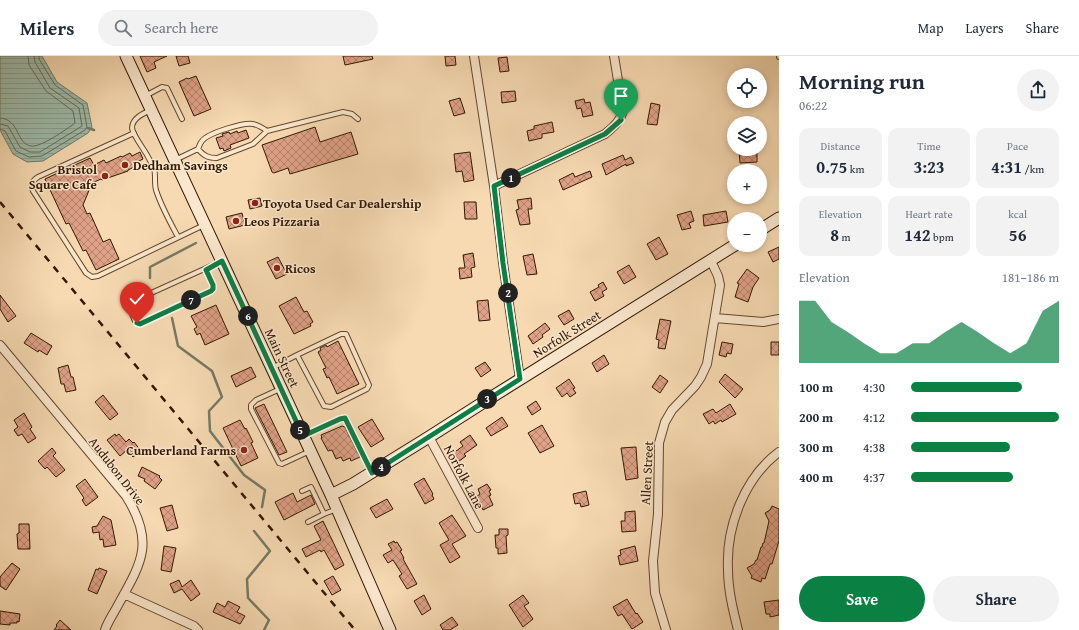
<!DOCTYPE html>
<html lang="en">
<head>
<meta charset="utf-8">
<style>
	:root { --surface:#fff; --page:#f2f2f3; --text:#1f2937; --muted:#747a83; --line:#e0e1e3; --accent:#0b8043 }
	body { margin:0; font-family:"Gentium Book Plus",serif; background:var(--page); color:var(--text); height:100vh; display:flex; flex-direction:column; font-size:15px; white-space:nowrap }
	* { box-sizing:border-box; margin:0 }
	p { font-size:13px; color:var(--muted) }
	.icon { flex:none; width:22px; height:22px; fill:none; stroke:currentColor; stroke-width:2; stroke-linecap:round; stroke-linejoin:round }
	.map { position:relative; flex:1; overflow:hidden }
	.drawer { display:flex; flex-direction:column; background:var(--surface); width:300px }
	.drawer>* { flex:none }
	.tools { position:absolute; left:727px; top:12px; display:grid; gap:8px }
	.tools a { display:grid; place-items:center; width:40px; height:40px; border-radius:50%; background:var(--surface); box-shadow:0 2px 6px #0003; font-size:20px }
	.pin { position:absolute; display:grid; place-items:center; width:34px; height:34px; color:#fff; margin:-41px -17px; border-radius:50% 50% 50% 0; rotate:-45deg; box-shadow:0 0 4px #0007 }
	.pin .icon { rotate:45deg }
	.km { position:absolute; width:20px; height:20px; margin:-10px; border-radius:50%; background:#222; color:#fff; font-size:11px; line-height:20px; text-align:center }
	.round { display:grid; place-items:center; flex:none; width:42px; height:42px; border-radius:21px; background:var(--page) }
	.head { display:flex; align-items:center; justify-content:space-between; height:68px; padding:0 20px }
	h1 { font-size:22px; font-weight:600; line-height:30px }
	.stats { display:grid; grid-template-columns:repeat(3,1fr); gap:6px; height:68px; padding:4px 20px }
	.stats div { display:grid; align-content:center; border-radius:10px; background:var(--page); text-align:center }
	.stats b { font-size:17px; font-weight:600 }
	.stats small { font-size:11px; font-weight:400 }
	.stats p { font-size:11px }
	.chart { height:112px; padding:8px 20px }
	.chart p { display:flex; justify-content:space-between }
	.chart svg { width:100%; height:72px; margin-top:4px; fill:var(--accent); opacity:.7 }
	.primary-button { display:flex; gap:8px; margin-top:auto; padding:8px 20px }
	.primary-button a { flex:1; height:46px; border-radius:24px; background:var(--accent); color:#fff; font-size:16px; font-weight:600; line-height:46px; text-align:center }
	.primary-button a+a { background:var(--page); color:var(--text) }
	ul { padding:0 20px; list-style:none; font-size:13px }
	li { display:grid; grid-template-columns:64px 48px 1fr; align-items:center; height:30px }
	li i { height:10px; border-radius:5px; background:var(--accent) }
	header { display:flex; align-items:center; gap:24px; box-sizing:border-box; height:56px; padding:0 20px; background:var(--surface); border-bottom:1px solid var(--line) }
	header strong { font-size:19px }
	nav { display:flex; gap:22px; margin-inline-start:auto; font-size:14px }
	.search { width:280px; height:36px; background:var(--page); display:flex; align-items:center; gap:10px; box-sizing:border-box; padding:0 14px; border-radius:22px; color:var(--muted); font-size:15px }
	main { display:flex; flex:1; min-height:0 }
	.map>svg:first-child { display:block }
</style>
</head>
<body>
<header>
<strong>Milers</strong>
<div class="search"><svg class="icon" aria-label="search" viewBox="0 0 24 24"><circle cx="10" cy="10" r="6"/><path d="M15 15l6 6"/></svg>Search here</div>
<nav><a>Map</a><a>Layers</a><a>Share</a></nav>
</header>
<main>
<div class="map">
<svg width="779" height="574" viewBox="0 0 779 574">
	<defs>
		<pattern id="water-rules" width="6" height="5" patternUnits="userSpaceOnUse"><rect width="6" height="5" fill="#9dbbab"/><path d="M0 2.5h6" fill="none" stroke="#88a091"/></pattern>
		<pattern id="building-cross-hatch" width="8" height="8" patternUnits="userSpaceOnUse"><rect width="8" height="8" fill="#dfa187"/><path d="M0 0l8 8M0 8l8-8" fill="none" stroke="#b5826c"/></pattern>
	</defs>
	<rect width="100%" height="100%" fill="#f7dab2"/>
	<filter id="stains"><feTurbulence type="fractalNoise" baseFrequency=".005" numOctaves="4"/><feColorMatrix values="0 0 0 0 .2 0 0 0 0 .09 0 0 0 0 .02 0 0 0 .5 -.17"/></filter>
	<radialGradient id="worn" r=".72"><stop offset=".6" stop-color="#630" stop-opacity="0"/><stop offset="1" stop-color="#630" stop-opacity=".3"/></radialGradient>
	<path fill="url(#water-rules)" stroke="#737a67" d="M0 0H42L57 26 87 47 92 71 88 77 43 105 27 106 13 98 0 74Z"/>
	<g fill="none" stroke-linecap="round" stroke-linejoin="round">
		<path stroke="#686a56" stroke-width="1" d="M0 62C20 63 16 88 31 90 40 92 67 73 75 67L73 55 46 35 29 9 28 0
			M0 68 8 70 20 91 30 96H40L82 70 79 52 50 32 35 6 34 0
			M0 73 5 75 16 95 29 101 42 100 85 74 87 71 83 49 55 29 39 3V0"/>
		<path stroke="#737a67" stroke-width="2.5" d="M88 72 94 74
			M150 222V211L196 187
			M172 262 178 290 212 315 222 341 209 355 210 375 244 419 265 434 262 451
			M254 475 270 495 247 523 248 542 269 564 264 574"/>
	</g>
	<path fill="url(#building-cross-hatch)" stroke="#331800" d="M140 0H167L154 6 156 12 147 16Z
		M176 0H188L190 7 179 10Z
		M343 0H372L373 3 345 9Z
		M445 0H455L456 9 446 10Z
		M507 1 509 15 500 16 498 2Z
		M196 20 211 53 194 60 179 26 187 22 188 23Z
		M515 35 516 45 502 47 501 36Z
		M460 42 465 57 454 60 449 45Z
		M584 43 585 47 590 46 593 59 583 61 581 52 577 53 575 45Z
		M651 47 660 49 657 69 647 68Z
		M552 66 554 76 542 78V82L529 85 527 75 534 73V70Z
		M315 71 320 86 351 76 358 98 290 118 288 112 274 117 272 116 262 89Z
		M246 74 249 82 230 89 231 92 224 95 223 92 220 93 216 82 223 80 222 78 229 76 230 78 237 75 238 77Z
		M754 93V97H757V106L740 107 739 94Z
		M140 96 143 103 135 107 136 110 128 114V115L102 124 101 123 92 127 83 149 87 158 90 157 103 186 110 183 119 203 96 214 86 194 83 195 69 167 66 168 45 123 90 102 94 109 104 104 106 107 121 100 122 101 130 97 132 100Z
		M470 96 474 124 464 126 462 115 456 116 454 98Z
		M623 99 625 104 631 101 634 107 626 110V108L606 119 602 108Z
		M590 115 592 121 563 134 559 124 573 117 575 121Z
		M260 142 262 150 250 153 248 144Z
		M531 142 532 153H528L530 168 520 169 516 154 519 153 517 144Z
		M464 146H476L477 163H465Z
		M691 155 694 165 689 167 691 172 682 174 677 159Z
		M726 155 728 166 704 170 703 159Z
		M242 157 245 169 229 173 226 161Z
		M659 181 668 198 656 204 647 188Z
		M779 191V203L773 206 768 196Z
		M473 197 475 211 471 212 472 221 460 223 459 212H465L463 199Z
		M533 198 537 218 527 219 523 200Z
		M278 201 287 218 276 223 267 206Z
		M629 209 636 221 624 228 617 216Z
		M747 213 759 222 753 231 748 246 735 241 739 228 737 227Z
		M603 226 607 233 602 236 604 240 595 245 590 236 599 231 598 229Z
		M0 239 16 260 8 266 0 253Z
		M296 241 304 256 307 255 313 266 310 268 311 270 294 278 279 250Z
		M488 244 490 264 479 265 477 245Z
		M216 249 229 278 205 289 200 277 197 279 194 273 197 271 191 260Z
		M569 254 574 263 564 269 558 260Z
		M660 263 671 265 665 293 658 292 659 284 656 283Z
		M545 267 550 273 542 279 543 281 533 288 528 280Z
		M31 277 52 290 47 299 39 294 38 296 24 287Z
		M338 285 359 328 337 338 329 321 327 322 323 313 326 312 318 296 321 294 320 292 326 289 327 291Z
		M722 286 733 288 731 298 727 297 726 301 719 299Z
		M771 286H779V299H771Z
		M604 299 609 308 597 316 592 307Z
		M485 306 491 314 481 321 475 312Z
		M68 309 71 321H73L76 334 66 336 64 328H61L58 312Z
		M251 311 256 321 236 331 231 320Z
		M725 318 743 333 735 342 719 326Z
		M660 319 668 325 660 337 652 331Z
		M569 323 575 332 573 333 576 337 570 341 567 337 562 341 556 332Z
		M103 339 118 358 110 364 95 346Z
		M536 345 541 353 532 359 527 351Z
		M264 348 287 396 279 399 255 352Z
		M730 348 736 358 722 366 721 364 715 368 713 365 709 368 703 358 713 353 716 357Z
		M24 357 32 371 30 373 36 382 28 387 22 378 18 380 14 374 18 371 14 364Z
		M502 361 508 370 491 380 486 372Z
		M372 363 384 383 371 391 358 371Z
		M240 364 245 373 246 372 253 386 251 387 258 402 241 410 223 372Z
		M542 369 554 390 540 397 528 377Z
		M342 370 345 371 360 401 351 405 350 402 343 405 341 401 336 403 332 394 328 395 321 382H322L321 379Z
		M115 378 116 380 119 378 126 386 129 383 133 387 134 386 141 395 133 401 127 394 120 400 107 384Z
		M470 379 477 389 464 398 466 400 458 406 452 398 463 390 460 386Z
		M636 391 638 422 626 424 621 392Z
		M52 392 56 397 53 400 65 414 56 421 47 411 45 413 38 405Z
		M142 411 160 420 159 421 162 424 155 433 144 425 145 423 138 420Z
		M424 422 433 438 432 439 434 443 425 448 414 428Z
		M85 423 98 441 86 450 82 444 84 442 76 430Z
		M487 428 491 434 489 435 491 439 489 440 493 449 483 454 476 441 480 438 478 433Z
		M586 435 589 449 581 451 580 447 575 448 573 438Z
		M293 437 297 446 311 439 315 448 284 464 275 446Z
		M387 443 393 453 376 462 370 452Z
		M172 449 178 472 167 475 160 452Z
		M772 450 779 453V485L772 508H770L765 523 762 522 761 526 751 522 752 520 747 512 754 508 756 504H757L761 491H762L763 487H764L769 465 765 457 770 454Z
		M635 455 636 475 622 476 621 465H625V456Z
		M452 459 466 480 452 488 460 501 450 507 440 489 449 484 439 467Z
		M103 460 111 464 116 489 104 491 103 483 100 484 99 476 93 477 92 471 97 470Z
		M323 465 344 509 335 514 324 494 321 496 320 494 306 501 302 493 321 484 314 470Z
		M19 468H29L30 493H18L17 478 19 477Z
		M499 473H508V479L506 480 507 497 498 498V492H496L495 479H499Z
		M394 485 395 487 397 486 402 494 400 495 404 502 403 503 417 528 407 533 399 520 402 518 393 504 388 507 383 499 392 494 388 488Z
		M164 490 176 492 171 516 161 514Z
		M635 490 638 505 620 509 618 500 621 499 620 494Z
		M12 507 20 513 6 534 0 530V521Z
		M99 512 107 515 97 538 88 534 96 513 98 514Z
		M333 520 341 534 332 539 324 525Z
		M179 524 182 531 191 524 200 538 191 545 182 533 174 537 170 528Z
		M424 539 431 553 422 559 414 545Z
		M523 539 529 547 524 550 533 563 523 571 509 549Z
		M627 543 636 558 637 557 643 566 632 573 622 558 618 560 613 551Z
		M779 544V559L770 561V558H766L764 546Z
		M228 545 240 551 237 556 245 560 240 568 213 556 217 547 225 551Z
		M0 555 20 558 19 566 17 565V567H10V569L0 568Z
		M452 561 458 569 450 574H443L440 569Z
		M60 564 71 574H54L57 570 56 569Z"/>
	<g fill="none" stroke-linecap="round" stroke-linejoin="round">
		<defs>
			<path id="lane" d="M779 0V1
				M145 40 162 31 167 32 182 63
				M151 54C144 57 132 62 132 72 133 79 143 92 147 99 149 103 152 108 154 112 156 119 154 127 156 134 161 150 170 166 178 181
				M134 77 38 121C32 125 30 128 33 135L86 217 92 221 98 220 204 169
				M198 93C204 100 208 102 217 102L253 88 267 75 343 56 352 58 358 63
				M175 104 198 93C199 91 200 87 202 85 208 77 244 66 253 68 259 69 263 72 267 75
				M206 213C209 220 216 229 211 235L140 268 135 265 128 249 129 247 222 205
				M272 312 297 299 324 350 331 351 367 333 369 329 346 278H341L297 299
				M280 333 256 344 251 349V353L279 407 282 408 310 395
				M304 380 340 363 345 362 371 416
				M302 435 311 431 324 458 337 453
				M308 466 324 458"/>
			<path id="street" d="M474 0 494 130 503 207 520 323
				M494 130 605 78C613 71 620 66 623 55L614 0
				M715 262 763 266 779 263
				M0 289 126 440C155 486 142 506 118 549 114 557 108 565 105 574
				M429 381 478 472
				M124 538 194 570 198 574
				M666 574 655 537 653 505 658 458 659 387 665 366 672 354 695 330 701 321 707 308 720 229 718 220 711 205
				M738 574C733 554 728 534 728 513 726 471 744 422 779 396"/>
			<path id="secondary" d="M126 0 331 439 390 574
				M760 174 779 162
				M331 439 353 428 429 381 487 344 735 189"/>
		</defs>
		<use href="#lane" stroke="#64482c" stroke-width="6"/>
		<use href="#street" stroke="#64482c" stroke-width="10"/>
		<use href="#secondary" stroke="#331800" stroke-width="13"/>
		<use href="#lane" stroke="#fae7cd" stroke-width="4"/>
		<use href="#street" stroke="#fae7cd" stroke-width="8"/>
		<use href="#secondary" stroke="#fae7cd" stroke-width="11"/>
		<path stroke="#331800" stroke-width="2.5" stroke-dasharray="7 7" stroke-linecap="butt" d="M0 146 355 574"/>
	</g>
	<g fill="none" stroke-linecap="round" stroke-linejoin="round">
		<defs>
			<path id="route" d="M137 267 140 268 211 235 213 233V229L206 214 222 205 303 380 340 363 345 362 372 417 520 323 503 207 494 130 605 78 621 64"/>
		</defs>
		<use href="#route" stroke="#fff" stroke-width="8"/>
		<use href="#route" stroke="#0b8043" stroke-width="5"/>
	</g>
	<g fill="#8f2418" stroke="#fae7cd" stroke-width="1.5">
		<circle cx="125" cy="109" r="4"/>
		<circle cx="105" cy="120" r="4"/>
		<circle cx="255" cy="147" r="4"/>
		<circle cx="236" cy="165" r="4"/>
		<circle cx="277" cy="212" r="4"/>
		<circle cx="244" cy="394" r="4"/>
	</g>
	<g text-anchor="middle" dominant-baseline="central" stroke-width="3" stroke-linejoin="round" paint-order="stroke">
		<g font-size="13" font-weight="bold" fill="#331800" stroke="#fae7cd" text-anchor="start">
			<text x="133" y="109">Dedham Savings</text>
			<text x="97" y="113" text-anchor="end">Bristol<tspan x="97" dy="15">Square Cafe</tspan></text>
			<text x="263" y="147">Toyota Used Car Dealership</text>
			<text x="244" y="165">Leos Pizzaria</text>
			<text x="285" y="212">Ricos</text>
			<text x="236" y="394" text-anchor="end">Cumberland Farms</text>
		</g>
		<g font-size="13" fill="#331800" stroke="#fae7cd">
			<text transform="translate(567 278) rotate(-32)">Norfolk Street</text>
			<text transform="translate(282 302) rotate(65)">Main Street</text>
			<text transform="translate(117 415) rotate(52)">Audubon Drive</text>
			<text transform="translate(647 417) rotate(-87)">Allen Street</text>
			<text transform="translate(464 421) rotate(62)">Norfolk Lane</text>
		</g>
	</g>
	<rect width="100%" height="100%" filter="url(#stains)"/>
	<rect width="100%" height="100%" fill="url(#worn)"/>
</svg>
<div class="tools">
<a><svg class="icon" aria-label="locate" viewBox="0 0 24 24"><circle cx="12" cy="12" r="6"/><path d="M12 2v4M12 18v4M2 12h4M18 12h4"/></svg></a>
<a><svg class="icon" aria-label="layers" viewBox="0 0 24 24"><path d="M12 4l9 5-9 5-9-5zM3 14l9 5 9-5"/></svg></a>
<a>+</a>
<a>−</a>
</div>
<div class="pin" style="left:621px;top:64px;background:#1e9e55"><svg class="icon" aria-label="arrive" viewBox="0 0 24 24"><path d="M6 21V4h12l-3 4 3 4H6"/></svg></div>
<div class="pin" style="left:137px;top:267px;background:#d93025"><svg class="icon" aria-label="check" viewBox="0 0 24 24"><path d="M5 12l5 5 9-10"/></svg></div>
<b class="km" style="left:511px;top:122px">1</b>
<b class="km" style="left:508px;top:237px">2</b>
<b class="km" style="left:487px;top:343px">3</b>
<b class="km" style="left:381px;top:411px">4</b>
<b class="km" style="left:300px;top:374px">5</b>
<b class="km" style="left:248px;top:260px">6</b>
<b class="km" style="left:191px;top:244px">7</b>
</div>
<section class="drawer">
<div class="head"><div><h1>Morning run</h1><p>06:22</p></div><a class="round"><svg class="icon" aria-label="share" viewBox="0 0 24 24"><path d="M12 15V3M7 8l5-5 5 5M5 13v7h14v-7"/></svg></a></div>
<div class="stats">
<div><p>Distance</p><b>0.75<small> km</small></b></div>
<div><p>Time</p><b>3:23</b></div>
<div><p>Pace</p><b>4:31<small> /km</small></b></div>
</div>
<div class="stats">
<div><p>Elevation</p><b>8<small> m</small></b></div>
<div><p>Heart rate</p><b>142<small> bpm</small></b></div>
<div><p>kcal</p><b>56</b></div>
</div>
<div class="chart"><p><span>Elevation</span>181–186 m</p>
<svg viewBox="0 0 160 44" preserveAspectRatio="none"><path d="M0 44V6L10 6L20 19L30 25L40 32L50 38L60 38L70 32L80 32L90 25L100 19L110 25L120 32L130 38L140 32L150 12L160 6V44z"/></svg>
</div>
<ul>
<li><b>100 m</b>4:30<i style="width:75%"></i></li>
<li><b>200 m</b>4:12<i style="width:100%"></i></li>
<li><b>300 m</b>4:38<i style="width:67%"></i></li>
<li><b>400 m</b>4:37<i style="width:69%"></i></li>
</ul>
<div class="primary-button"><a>Save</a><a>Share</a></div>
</section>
</main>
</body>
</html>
